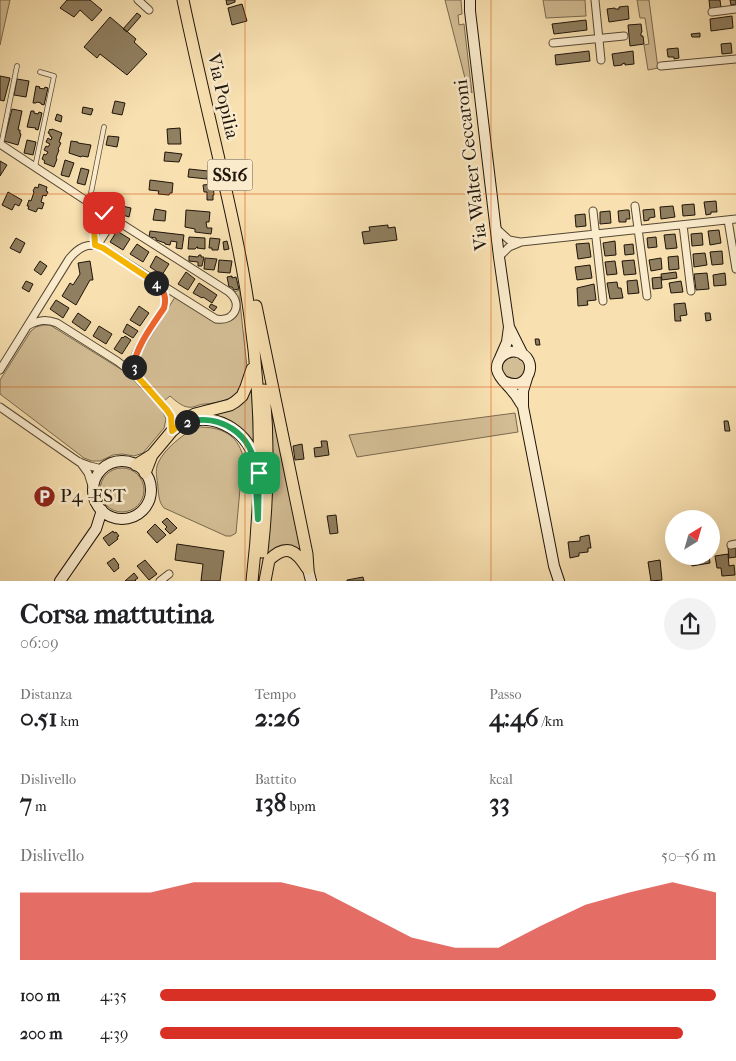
<!DOCTYPE html>
<html lang="it">
<head>
<meta charset="utf-8">
<style>
	:root { --surface:#fff; --page:#f2f2f2; --text:#202124; --muted:#757577; --accent:#d93025 }
	body { margin:0; font-family:"IM FELL French Canon",serif; background:var(--page); color:var(--text); height:100vh; display:flex; flex-direction:column; font-size:19px; white-space:nowrap }
	* { box-sizing:border-box; margin:0 }
	p { font-size:16px; color:var(--muted) }
	.icon { flex:none; width:28px; height:28px; fill:none; stroke:currentColor; stroke-width:2; stroke-linecap:round; stroke-linejoin:round }
	.map { position:relative; height:581px; overflow:hidden }
	.drawer { display:flex; flex-direction:column; background:var(--surface); flex:1 }
	.drawer>* { flex:none }
	.needle { width:32px; rotate:37deg }
	.controls { position:absolute; left:665px; top:510px; display:grid; gap:10px }
	.controls a { display:grid; place-items:center; width:55px; height:55px; border-radius:50%; background:var(--surface); box-shadow:0 5px 20px #0002; font-size:25px }
	.pin { position:absolute; display:grid; place-items:center; width:42px; height:42px; color:#fff; margin:-21px; border-radius:10px; box-shadow:0 2px 8px #0006 }
	.km { position:absolute; width:25px; height:25px; margin:-12px; border-radius:50%; background:#222; color:#fff; font-size:14px; line-height:25px; text-align:center }
	.round { display:grid; place-items:center; flex:none; width:52px; height:52px; border-radius:26px; background:var(--page) }
	.headline { display:flex; align-items:center; justify-content:space-between; height:85px; padding:0 20px }
	h1 { font-size:28px; font-weight:800; line-height:38px }
	.metrics { display:grid; grid-template-columns:repeat(3,1fr); gap:8px; height:85px; padding:5px 20px }
	.metrics div { display:grid; align-content:center }
	.metrics b { font-size:25px; font-weight:800 }
	.metrics small { font-size:14px; font-weight:400 }
	.metrics p { font-size:14px }
	.chart { height:140px; padding:10px 20px }
	.chart p { display:flex; justify-content:space-between }
	.chart svg { width:100%; height:90px; margin-top:5px; fill:var(--accent); opacity:.7 }
	ul { padding:0 20px; list-style:none; font-size:16px }
	li { display:grid; grid-template-columns:80px 60px 1fr; align-items:center; height:38px }
	li i { height:12px; border-radius:6px; background:var(--accent) }
	.map>svg:first-child { display:block }
</style>
</head>
<body>
<div class="map">
<svg width="736" height="581" viewBox="0 0 736 581">
	<rect width="100%" height="100%" fill="#f8e0b0"/>
	<filter id="stains"><feTurbulence type="fractalNoise" baseFrequency=".004" numOctaves="4"/><feColorMatrix values="0 0 0 0 .2 0 0 0 0 .09 0 0 0 0 .02 0 0 0 .5 -.17"/></filter>
	<radialGradient id="worn" r=".72"><stop offset=".6" stop-color="#630" stop-opacity="0"/><stop offset="1" stop-color="#630" stop-opacity=".3"/></radialGradient>
	<path fill="#d3bd94" stroke="#79694f" d="M0 0H10L0 45Z
		M445 0H461L462 14 458 15 459 25 464 24 472 93 467 86Z
		M543 0H585L586 16 546 18Z
		M637 0H649L658 68 648 70 644 45 649 44 645 18H640Z
		M240 290V303L247 367C244 394 230 402 205 404 200 404 197 406 193 407 184 409 176 401 170 396L164 401 140 373C138 367 138 362 139 356L175 297 212 320 219 322 239 306V299L234 292Z
		M43 325H50L127 373 142 387 162 410 166 419 164 428 143 453 134 456 122 454 113 455 100 461H92L84 458 0 394V380L31 331 36 327Z
		M501 368a12 12 0 1 1 24 0a12 12 0 1 1-24 0Z
		M251 391H252L254 447 207 416 245 400Z
		M270 404H272L303 552C290 543 278 541 267 555L266 554Z
		M515 413 518 432 357 457 349 435Z
		M199 427C221 427 237 434 243 456L236 533 231 536H226L164 508C159 502 159 497 158 489 158 482 155 473 157 466 162 450 185 432 199 427Z
		M100 490a22 22 0 1 1 44 0a22 22 0 1 1-44 0Z"/>
	<path fill="#907f60" stroke="#1f150a" d="M67 0H90L102 10 92 21 80 10 74 17 60 8Z
		M226 0H235V2L227 5Z
		M709 0H720L721 7 710 9Z
		M730 0H736V4L731 5Z
		M242 4 247 21 232 25 228 8Z
		M628 6 629 19 609 22 607 9 615 8V9H619V7Z
		M137 13 141 16 127 32 123 29Z
		M732 16 733 28 711 31 710 19Z
		M110 17 136 39 134 42 147 54 127 75 100 54 97 58 84 47Z
		M586 20 587 30 554 34 552 24Z
		M641 24 642 32 641 33V36H643L644 44 630 46 628 25Z
		M700 33V37H692L691 34Z
		M731 43 732 53 722 54 721 44Z
		M678 48 679 58 674 59V57H668L667 49Z
		M589 51 590 61 556 65 555 55Z
		M633 51 634 64 625 65V63L622 64V65L614 66 612 54Z
		M0 76 10 78 4 101 0 100Z
		M17 79 29 81 26 97 14 95Z
		M36 86 40 87 39 88 44 89 45 87 48 88 44 105 41 104V103L37 102 36 103H33Z
		M115 101 125 103 122 115 112 113Z
		M83 107 93 109 91 115 82 113Z
		M12 109 22 111 18 130H20V134H21L18 145 4 141Z
		M31 111H34V113L38 114 39 112 42 113 38 130 35 129 36 128 27 127Z
		M57 114 62 116 61 122 55 120Z
		M180 128 181 144H168L167 129Z
		M50 129 51 130 52 129 62 133 59 142 61 143 58 149 59 150 56 158 57 159 54 167 44 163 45 161 42 159 44 154 46 155 48 152 44 150 46 146 48 147 50 144 46 142 48 138 51 140 52 137 50 136V134L48 133Z
		M108 136 119 137 117 147 106 145Z
		M27 140 36 142 33 155 24 153Z
		M71 141 78 142V143L91 145 88 157 82 156 81 157 69 153Z
		M165 152 182 154 179 162 164 161Z
		M65 160 74 163 69 177 61 175Z
		M0 161 7 165 0 176Z
		M81 168 89 170 85 185 77 183Z
		M189 169 208 171 207 179 188 177Z
		M150 180 173 183 172 193H170L169 195 158 194 159 191 149 190Z
		M39 184 47 187 46 191 48 192 46 196 43 195 41 202 44 203 42 209 38 208 36 212 28 209 29 206H27L29 200 31 201 34 192 33 191 35 187 38 188Z
		M213 184 214 195H213V200H207V192H204L203 185Z
		M8 192 22 200 19 206 15 204 12 210 2 205Z
		M110 199 122 203 120 208 108 204Z
		M716 201 717 212H711V214L706 215 704 202Z
		M694 204 695 215 683 216 682 205Z
		M122 206 131 208 129 217 120 214Z
		M673 206 675 217 661 219 660 207Z
		M155 209 166 211 165 221 153 220Z
		M654 209 655 217 649 218V220L644 221 643 210Z
		M186 210 210 212 209 222H206L207 228H212L211 234 195 232V229L185 227Z
		M626 210H629L630 219H626V222H619L618 211Z
		M610 211 611 223 600 224V212Z
		M585 214 586 226 576 227 575 215Z
		M388 225V228L395 227 397 240 364 244 362 232 370 231 369 227Z
		M719 230 721 243 710 245 708 231Z
		M117 231 130 239 123 250 110 242Z
		M150 231 184 235 182 249 176 248 177 242 171 241 170 245 165 244V243L156 240V238L149 237Z
		M702 233 703 245 692 246 691 234Z
		M675 234 677 248 666 249 664 235Z
		M189 237 205 238V249L197 248 198 247H197L195 249H188Z
		M656 237 657 247 648 248 647 238Z
		M16 238 25 243 20 253 10 248Z
		M210 238 220 239 218 250H212V248H209Z
		M227 241 229 249 224 250 223 242Z
		M615 241 616 255 605 256 603 243Z
		M589 243 591 257 578 259 576 244Z
		M137 244 149 252 143 262 130 254Z
		M633 244 634 254 625 255 624 245Z
		M722 251 723 264 712 265 710 252Z
		M705 253 707 265 694 267 693 254Z
		M199 255H201V257H204L202 266H198V262L189 261V256L198 257Z
		M156 256 169 264 162 275 150 267Z
		M678 256 679 269 669 270 668 257Z
		M205 258 217 259 214 270 204 269Z
		M661 258 662 269 651 271 649 260Z
		M219 260 232 261 230 273 218 272Z
		M634 260 636 274 624 275 622 261Z
		M40 261 47 266 41 275 34 270Z
		M90 261 93 280H90L76 305 62 296 70 283 73 285 80 274 78 263Z
		M615 261 617 274 607 275 605 262Z
		M590 265 592 278 577 280 575 267Z
		M186 272 195 279 188 290 178 284Z
		M676 272 677 278 662 280 661 274Z
		M707 273 709 289 696 290 694 274Z
		M725 273 726 285 714 286 713 275Z
		M232 276V278L236 277 239 289 234 290 232 287H229L227 277Z
		M661 277 662 288 653 289 652 278Z
		M637 280 639 293 628 294 627 281Z
		M26 281 33 284 29 292 22 288Z
		M681 281 683 292 671 293 669 283Z
		M617 282 618 288H621L623 298 610 299 607 283Z
		M199 283 217 295 212 303 203 297 202 298 193 293Z
		M594 284 596 300 587 301 588 305 578 306 577 288Z
		M56 300 69 308 63 318 50 309Z
		M685 303 687 315 680 316 681 321H675L674 304Z
		M211 304 217 307 214 311 209 307Z
		M139 306 149 313 140 326 130 320Z
		M78 313 91 322 85 331 72 322Z
		M705 313H710L711 320 706 321Z
		M127 324 138 331 133 338 123 332Z
		M99 326 112 334 106 344 93 336Z
		M125 336 131 340 122 354 114 349 122 337 123 338Z
		M535 339H539L540 345H536Z
		M724 421H728L730 431H725Z
		M321 441H327L329 455 315 457 314 448 322 447Z
		M302 444 304 459 295 460 293 446Z
		M336 515 338 533 330 534 327 516Z
		M167 518 177 528 170 534 165 529 167 527 162 522Z
		M155 524 166 535 157 543 147 532Z
		M113 531 114 533 116 532 119 536 117 537 118 539 109 546 103 538Z
		M589 535 591 548H588V552L579 553V556L570 558 568 542 580 541V537Z
		M177 544 224 551 220 581H201L203 564 175 560Z
		M736 547V557L729 558 728 548Z
		M728 554 729 566 734 565 735 575 722 576 721 568H717L715 556Z
		M690 556H709L710 563 692 566Z
		M114 558 119 565 118 566 119 568 114 572 107 563Z
		M145 560 157 574 149 580 137 566Z
		M660 560 662 580 651 581 648 562Z
		M134 573 138 578 135 580 136 581H125Z
		M363 577 364 581H347V580Z"/>
	<g fill="none" stroke-linecap="round" stroke-linejoin="round">
		<defs>
			<path id="lane" d="M1 145 17 66
				M35 167 54 76 40 72
				M89 203 104 127"/>
			<path id="street" d="M138 0 149 10
				M595 0 601 60
				M712 12 736 9
				M553 43 624 36
				M661 66 736 59
				M0 144 114 219 229 292C243 304 235 322 216 319L103 248C88 241 78 248 69 259L0 370
				M635 206 647 296
				M593 211 603 301
				M728 220 736 269
				M683 225 691 291
				M497 229 509 240 520 242
				M95 245 94 229 104 213
				M99 246 100 241 114 219
				M499 257 509 247 521 242 736 219
				M29 325C39 320 46 319 57 323L117 361 133 373 167 410 171 416 172 431
				M136 374C135 371 134 367 134 362 135 348 156 321 164 308 166 299 166 293 159 286
				M0 407 79 462 90 466 102 469
				M80 462 88 473 93 489
				M731 545 736 544
				M160 581 169 574"/>
			<path id="secondary" d="M470 0V11L499 257 509 327 507 342 500 358
				M509 327 523 355
				M527 378 523 391V407L554 566 559 581
				M504 381C529 395 541 357 517 352 513 351 509 352 505 354 500 357 496 363 497 370 499 379 508 385 513 392 517 396 519 401 522 405
				M93 490a29 29 0 1 1 58 0a29 29 0 1 1-58 0Z
				M308 569 311 581
				M60 581 96 529 102 510"/>
			<path id="primary" d="M183 0C194 52 206 103 218 155 230 208 243 263 250 317 262 403 262 495 252 581
				M256 306 307 554 308 569
				M190 421C218 413 251 434 255 463
				M136 465 152 455 172 431 187 418 195 414 230 405 235 402 242 396 246 387 252 369
				M145 473 152 455
				M262 552C268 498 269 444 264 390
				M265 581 269 560C286 544 295 549 307 568"/>
		</defs>
		<use href="#lane" stroke="#554834" stroke-width="5.5"/>
		<use href="#street" stroke="#554834" stroke-width="9"/>
		<use href="#secondary" stroke="#1f150a" stroke-width="12"/>
		<use href="#primary" stroke="#1f150a" stroke-width="13"/>
		<use href="#lane" stroke="#faebcc" stroke-width="4"/>
		<use href="#street" stroke="#faebcc" stroke-width="7"/>
		<use href="#secondary" stroke="#faebcc" stroke-width="10"/>
		<use href="#primary" stroke="#f8e0b0" stroke-width="11"/>
	</g>
	<g fill="none" stroke-linecap="round" stroke-linejoin="round">
		<defs>
			<path id="split-1" d="M255 469 258 519 259 473"/>
			<path id="split-2" d="M187 422C220 413 253 434 255 469"/>
			<path id="split-3" d="M134 367 137 376 167 410 171 416 172 431 181 424 187 422"/>
			<path id="split-4" d="M134 367C134 349 154 323 164 308 167 297 164 291 156 283"/>
			<path id="split-5" d="M104 213 94 229 95 245 103 248 156 283"/>
		</defs>
		<use href="#split-1" stroke="#fff" stroke-width="10"/>
		<use href="#split-2" stroke="#fff" stroke-width="10"/>
		<use href="#split-3" stroke="#fff" stroke-width="10"/>
		<use href="#split-4" stroke="#fff" stroke-width="10"/>
		<use href="#split-5" stroke="#fff" stroke-width="10"/>
		<use href="#split-1" stroke="#22a559" stroke-width="6"/>
		<use href="#split-2" stroke="#22a559" stroke-width="6"/>
		<use href="#split-3" stroke="#f5b400" stroke-width="6"/>
		<use href="#split-4" stroke="#f0652b" stroke-width="6"/>
		<use href="#split-5" stroke="#f5b400" stroke-width="6"/>
	</g>
	<path fill="none" stroke="#d4520c" stroke-width="1" stroke-opacity="0.55" d="M245 0V581M491 0V581M0 194H736M0 387H736"/>
	<defs>
		<symbol id="parking-disc" viewBox="-11 -11 22 22"><circle r="9.5" fill="#8f2418" stroke="#faebcc"/><path d="M-3.5-5.5H1a3.5 3.5 0 0 1 0 7H-1V5.5H-3.5ZM-1-3.4V-.6H.8a1.4 1.4 0 0 0 0-2.8Z" fill="#fff"/></symbol>
	</defs>
	<g fill-rule="evenodd">
		<use href="#parking-disc" x="32" y="484" width="25" height="25"/>
	</g>
	<g text-anchor="middle" dominant-baseline="central" stroke-width="5" stroke-linejoin="round" paint-order="stroke">
		<rect fill="#faebcc" stroke="#615544" stroke-width="1" x="207.5" y="159.5" width="45" height="31" rx="4"/>
		<g font-size="18" font-weight="bold" fill="#1f150a">
			<text x="230" y="175">SS16</text>
		</g>
		<g font-size="19" fill="#1f150a" stroke="#faebcc">
			<text transform="translate(223 96) rotate(77)">Via Popilia</text>
			<text transform="translate(471 165) rotate(-97)">Via Walter Ceccaroni</text>
		</g>
		<g font-size="19" fill="#1f150a" stroke="#faebcc" text-anchor="start">
			<text x="60" y="496">P4 -EST</text>
		</g>
	</g>
	<rect width="100%" height="100%" filter="url(#stains)"/>
	<rect width="100%" height="100%" fill="url(#worn)"/>
</svg>
<div class="controls">
<a><svg class="needle" viewBox="-14 -14 28 28"><path d="M0-13l5 13h-10z" fill="#e53935"/><path d="M0 13l5-13h-10z" fill="#757577"/></svg></a>
</div>
<div class="pin" style="left:259px;top:473px;background:#1e9e55"><svg class="icon" aria-label="arrive" viewBox="0 0 24 24"><path d="M6 21V4h12l-3 4 3 4H6"/></svg></div>
<div class="pin" style="left:104px;top:213px;background:#d93025"><svg class="icon" aria-label="check" viewBox="0 0 24 24"><path d="M5 12l5 5 9-10"/></svg></div>
<b class="km" style="left:187px;top:422px">2</b>
<b class="km" style="left:134px;top:367px">3</b>
<b class="km" style="left:156px;top:283px">4</b>
</div>
<section class="drawer">
<div class="headline"><div><h1>Corsa mattutina</h1><p>06:09</p></div><a class="round"><svg class="icon" aria-label="share" viewBox="0 0 24 24"><path d="M12 15V3M7 8l5-5 5 5M5 13v7h14v-7"/></svg></a></div>
<div class="metrics">
<div><p>Distanza</p><b>0.51<small> km</small></b></div>
<div><p>Tempo</p><b>2:26</b></div>
<div><p>Passo</p><b>4:46<small> /km</small></b></div>
</div>
<div class="metrics">
<div><p>Dislivello</p><b>7<small> m</small></b></div>
<div><p>Battito</p><b>138<small> bpm</small></b></div>
<div><p>kcal</p><b>33</b></div>
</div>
<div class="chart"><p><span>Dislivello</span>50–56 m</p>
<svg viewBox="0 0 160 44" preserveAspectRatio="none"><path d="M0 44V11L10 11L20 11L30 11L40 6L50 6L60 6L70 11L80 22L90 33L100 38L110 38L120 27L130 17L140 11L150 6L160 11V44z"/></svg>
</div>
<ul>
<li><b>100 m</b>4:35<i style="width:100%"></i></li>
<li><b>200 m</b>4:39<i style="width:94%"></i></li>
</ul>
</section>
</body>
</html>
